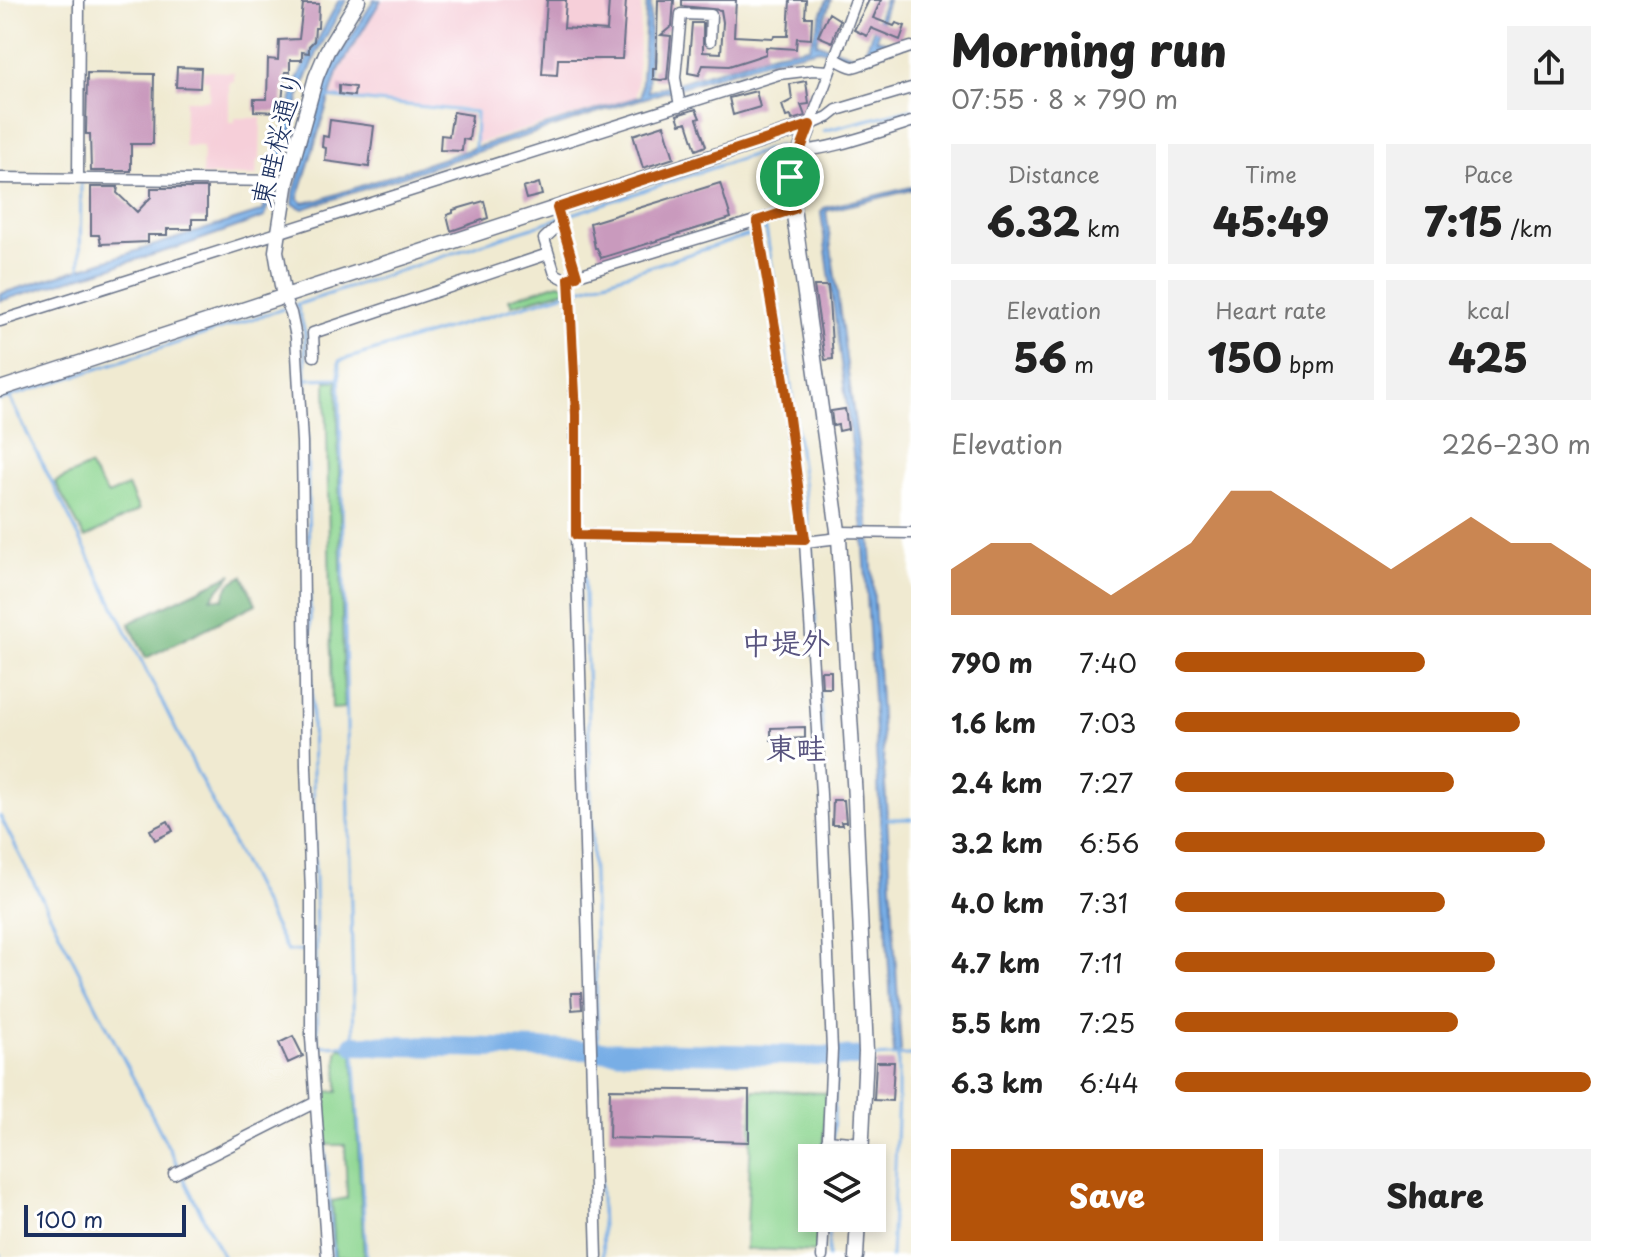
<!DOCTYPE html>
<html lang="en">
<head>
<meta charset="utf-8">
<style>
	:root { --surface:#fff; --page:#f2f2f2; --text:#222; --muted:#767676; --accent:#b45309 }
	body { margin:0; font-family:"Playpen Sans","Klee One",sans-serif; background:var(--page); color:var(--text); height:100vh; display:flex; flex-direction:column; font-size:30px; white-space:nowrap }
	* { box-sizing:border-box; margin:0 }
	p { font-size:26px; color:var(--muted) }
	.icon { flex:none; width:44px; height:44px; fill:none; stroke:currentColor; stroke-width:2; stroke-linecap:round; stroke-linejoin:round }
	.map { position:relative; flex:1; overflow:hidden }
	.panel { display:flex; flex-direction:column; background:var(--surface); width:720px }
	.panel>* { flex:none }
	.tools { position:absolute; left:798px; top:1144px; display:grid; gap:16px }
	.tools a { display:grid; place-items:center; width:88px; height:88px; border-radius:0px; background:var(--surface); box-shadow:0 4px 12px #0003; font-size:40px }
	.scale { position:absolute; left:24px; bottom:20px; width:162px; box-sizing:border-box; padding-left:8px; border:4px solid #1b2f5e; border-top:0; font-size:22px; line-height:28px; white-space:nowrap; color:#1b2f5e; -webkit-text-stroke:6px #fff; paint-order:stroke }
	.pin { position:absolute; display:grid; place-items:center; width:68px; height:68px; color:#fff; margin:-34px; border:4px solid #fff; border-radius:50%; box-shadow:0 2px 8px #0007 }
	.round { display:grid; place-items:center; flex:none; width:84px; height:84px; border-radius:0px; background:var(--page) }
	.headline { display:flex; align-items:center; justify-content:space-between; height:136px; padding:0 40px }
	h1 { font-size:44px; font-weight:800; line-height:60px }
	.figures { display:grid; grid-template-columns:repeat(3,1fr); gap:12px; height:136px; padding:8px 40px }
	.figures div { display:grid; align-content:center; border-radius:0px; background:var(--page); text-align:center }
	.figures b { font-size:40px; font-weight:800 }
	.figures small { font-size:22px; font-weight:400 }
	.figures p { font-size:22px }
	.chart { height:224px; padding:16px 40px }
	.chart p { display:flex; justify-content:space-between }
	.chart svg { width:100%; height:144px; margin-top:8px; fill:var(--accent); opacity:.7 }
	.cta { display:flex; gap:16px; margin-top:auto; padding:16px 40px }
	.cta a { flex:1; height:92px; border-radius:0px; background:var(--accent); color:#fff; font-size:32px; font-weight:800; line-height:92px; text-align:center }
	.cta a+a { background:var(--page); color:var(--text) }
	ul { padding:0 40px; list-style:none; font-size:26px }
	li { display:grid; grid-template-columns:128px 96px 1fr; align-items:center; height:60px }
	li i { height:20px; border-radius:10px; background:var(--accent) }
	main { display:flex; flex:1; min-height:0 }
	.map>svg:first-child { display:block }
</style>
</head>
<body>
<main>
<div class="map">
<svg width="911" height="1257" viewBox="0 0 911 1257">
	<rect width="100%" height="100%" fill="#fff"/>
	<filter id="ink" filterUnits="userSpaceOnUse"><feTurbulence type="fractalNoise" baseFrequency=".0125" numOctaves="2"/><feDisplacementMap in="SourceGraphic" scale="16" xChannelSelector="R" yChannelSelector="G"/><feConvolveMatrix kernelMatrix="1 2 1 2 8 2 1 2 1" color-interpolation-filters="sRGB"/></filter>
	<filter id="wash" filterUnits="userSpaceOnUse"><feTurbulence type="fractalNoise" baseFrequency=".006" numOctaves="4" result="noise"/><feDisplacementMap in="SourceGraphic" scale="32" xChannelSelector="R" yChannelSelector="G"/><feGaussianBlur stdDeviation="1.8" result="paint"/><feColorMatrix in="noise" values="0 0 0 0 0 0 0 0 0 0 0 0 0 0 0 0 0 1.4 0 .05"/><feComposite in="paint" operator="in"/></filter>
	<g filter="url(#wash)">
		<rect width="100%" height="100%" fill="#f0ead1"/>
		<path fill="#f6cfd9" d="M382 0H642L636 97 475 144 476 110 332 96 338 74Z
			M203 71 234 72V81L229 82V123H235V118H261L260 160 257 161 256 176 202 175 203 146H184L185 100H209V80H203Z"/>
		<path fill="#8dd691" stroke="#548278" stroke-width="2" d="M559 283 565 285 566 290 512 305 509 299Z
			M326 381H337L344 708 332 709Z
			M89 466 108 495 128 486 139 510 85 538 55 482Z
			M340 1047 353 1052 364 1257H335L332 1201 347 1198 345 1145H327L324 1092 338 1091 337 1052Z
			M753 1090 826 1093 823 1158H812V1218H820L819 1252 746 1249Z"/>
		<path fill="#72b77b" stroke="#46736c" stroke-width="2" d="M232 574 211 598 223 599 229 584 243 576 256 604 146 658 129 623Z"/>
		<path fill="#78aee6" stroke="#4a6ea2" stroke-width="2" d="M339 0H346L317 53 299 96 295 124 277 173 265 217 182 246 0 301V294L263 211 297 79Z
			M374 0H381L337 73 298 198 303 203 319 200 471 149 641 96 647 0H651L648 92 774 53 809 47 827 0H831L816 43 853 55 865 51 885 0H888L876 39 889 42 911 38V44L872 52 857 59 819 49 769 60 599 112 303 209 293 204 294 192 330 71Z
			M911 187V190L826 211 870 534 901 1052 894 1054 863 528 821 212 824 208Z"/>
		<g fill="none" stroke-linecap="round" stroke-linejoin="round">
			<path stroke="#78aee6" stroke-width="3" d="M327 97 476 112 475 150
				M823 131 911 109
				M763 230 766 229 789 370 811 546 823 747
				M80 271 81 183
				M577 290 579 374
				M297 304 305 333 318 1046 333 1257
				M296 305 779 146
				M307 379 339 378
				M9 397 287 951 306 950
				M0 400 283 309
				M581 454 598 1051
				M0 816 179 1168
				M887 819H911
				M318 1046 354 1045
				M596 1051 603 1257
				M873 1057 911 1055
				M832 1158 837 1050
				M182 1175 223 1257
				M0 1255 1 1257
				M366 1257 354 1045 339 361 577 290 755 233
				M828 1257 829 1218
				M891 1257 898 1096V1049"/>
			<path stroke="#78aee6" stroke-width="20" d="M354 1045 585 1050
				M594 1051 859 1057"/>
		</g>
		<g id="blocks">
			<path fill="#c99abd" d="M547 0H566L564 28 607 31 609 0H626L622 59H558L557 75 542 74Z
				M658 0H674L672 26 661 35 671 36 667 79 661 80 653 79V68H656Z
				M682 0H736L734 36 773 38 774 36H788L790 0H806L805 17H812L811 39 797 38 796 49 766 47V54L751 59 729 66 703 65 699 75 688 73 692 23H703V52L721 53 723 22 721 10 682 6Z
				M869 0H881L873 18 894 26 896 23 905 26 900 40 871 28 867 36 854 30Z
				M303 4H319L318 28H315L314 41 309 46V53L302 52V60H290V72H285L281 112 254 111V99H267L268 59 278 60 279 40 299 39Z
				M829 13 840 20 832 42 818 36Z
				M177 67 201 68 200 88 176 87Z
				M87 73 154 74 153 144H131V171H91L90 134H86Z
				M806 81 809 104 801 105 805 116 792 120 791 116 786 117 782 105 792 100 790 84Z
				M339 85 355 87 354 96 339 94Z
				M756 91 760 107 733 115 729 98Z
				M696 109 700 118 697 119 706 146 696 150 687 122 680 124 677 115Z
				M453 112 472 115 469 140 463 139 462 151 440 150 441 135 449 136Z
				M330 120 374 126 369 167 325 161 326 148 322 147 323 136 328 137Z
				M664 125 674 158 643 168 633 135Z
				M539 183 542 195 526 199 523 188Z
				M720 183 731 218 601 258 597 248H595L590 223Z
				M91 187H118L117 193 137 212 151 197V188H207V219H192V229H167V235H148V242L101 244 99 235H91Z
				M484 201 488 218 451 231 447 215 453 213V210Z
				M814 286H828L833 359 825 360Z
				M845 409 848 429 839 431 838 425 833 426 831 411Z
				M821 671H831V688H822Z
				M805 727V738L771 740V728Z
				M833 800H844L846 822H841L842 825H832Z
				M168 821 173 831 155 840 150 830Z
				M571 993H581L582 1009 572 1010Z
				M293 1036 303 1056 288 1063 279 1043Z
				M876 1062H894L892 1101 874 1100Z
				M610 1089 749 1091V1142L609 1138Z"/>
		</g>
	</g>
	<g filter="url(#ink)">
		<use href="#blocks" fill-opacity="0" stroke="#667086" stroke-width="2"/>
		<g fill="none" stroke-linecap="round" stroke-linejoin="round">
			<defs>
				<path id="street" d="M834 58C839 61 847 66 853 67 857 67 900 50 911 47
					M680 106 675 78 681 14 711 15 710 41
					M810 125 856 0
					M810 125 828 117 837 110 911 88
					M800 149C817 155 890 128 911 122
					M0 178 287 181
					M78 179 79 0
					M557 208 577 276
					M757 221 784 380 805 542 821 794 832 1050 827 1158
					M561 223 544 239 555 274 565 279 794 209
					M569 278 576 415V535L597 1257
					M284 297 291 313 296 337 302 442 306 767 311 892V1038L327 1257
					M0 321 779 74 813 70 829 71
					M314 356 313 333 548 254
					M838 532 911 533
					M576 535 805 539
					M805 542 839 538
					M827 1140 862 1143
					M174 1174 316 1102
					M822 1257 824 1218"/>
				<path id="secondary" d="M810 125 793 170 790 186 839 538 855 798 866 1052 861 1158
					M284 297 276 251 287 181 316 77 327 51 358 0
					M0 389 810 125
					M856 1257 858 1218"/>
			</defs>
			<use href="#street" stroke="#667086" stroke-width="13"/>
			<use href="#secondary" stroke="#667086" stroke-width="17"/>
			<use href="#street" stroke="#fff" stroke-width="10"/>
			<use href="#secondary" stroke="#fff" stroke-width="14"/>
		</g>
	</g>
	<g fill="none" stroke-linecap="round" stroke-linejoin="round" filter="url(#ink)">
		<defs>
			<path id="route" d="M810 125 790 177 794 209 757 221 784 380 805 539 576 535V415L569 278 577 276 557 208Z"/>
		</defs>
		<use href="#route" stroke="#fff" stroke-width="16"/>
		<use href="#route" stroke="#b45309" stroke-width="10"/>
	</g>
	<g text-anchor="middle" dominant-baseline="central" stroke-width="6" stroke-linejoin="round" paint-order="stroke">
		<g font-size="28" fill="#1b2f5e" stroke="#fff">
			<text transform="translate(276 138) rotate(-76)">東畦桜通り</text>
		</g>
		<g font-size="30" font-weight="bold" fill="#58547f" stroke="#fff">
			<text x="786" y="641">中堤外</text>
			<text x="796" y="746">東畦</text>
		</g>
	</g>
</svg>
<div class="tools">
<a><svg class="icon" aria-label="layers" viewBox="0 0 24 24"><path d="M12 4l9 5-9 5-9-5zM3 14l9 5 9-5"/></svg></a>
</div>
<div class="scale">100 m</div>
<div class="pin" style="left:790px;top:177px;background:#1e9e55"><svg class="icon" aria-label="arrive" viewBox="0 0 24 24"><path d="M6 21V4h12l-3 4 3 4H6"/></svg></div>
</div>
<section class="panel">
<div class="headline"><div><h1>Morning run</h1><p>07:55 · 8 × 790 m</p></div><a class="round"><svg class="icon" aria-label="share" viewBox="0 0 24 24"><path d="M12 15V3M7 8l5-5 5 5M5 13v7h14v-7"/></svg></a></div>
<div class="figures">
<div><p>Distance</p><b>6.32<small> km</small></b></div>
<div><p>Time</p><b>45:49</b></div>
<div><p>Pace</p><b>7:15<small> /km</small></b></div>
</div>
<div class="figures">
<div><p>Elevation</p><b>56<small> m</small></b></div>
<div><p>Heart rate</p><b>150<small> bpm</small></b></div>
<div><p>kcal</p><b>425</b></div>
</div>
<div class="chart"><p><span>Elevation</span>226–230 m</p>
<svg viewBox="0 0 160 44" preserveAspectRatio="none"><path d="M0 44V30L10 22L20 22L30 30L40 38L50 30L60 22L70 6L80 6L90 14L100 22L110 30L120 22L130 14L140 22L150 22L160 30V44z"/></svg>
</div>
<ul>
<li><b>790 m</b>7:40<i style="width:60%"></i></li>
<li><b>1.6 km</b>7:03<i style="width:83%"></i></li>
<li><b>2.4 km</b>7:27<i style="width:67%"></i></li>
<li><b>3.2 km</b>6:56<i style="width:89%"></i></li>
<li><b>4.0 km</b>7:31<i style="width:65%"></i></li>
<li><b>4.7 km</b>7:11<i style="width:77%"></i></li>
<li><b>5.5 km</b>7:25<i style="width:68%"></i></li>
<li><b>6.3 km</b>6:44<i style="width:100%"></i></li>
</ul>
<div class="cta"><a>Save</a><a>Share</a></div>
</section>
</main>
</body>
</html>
